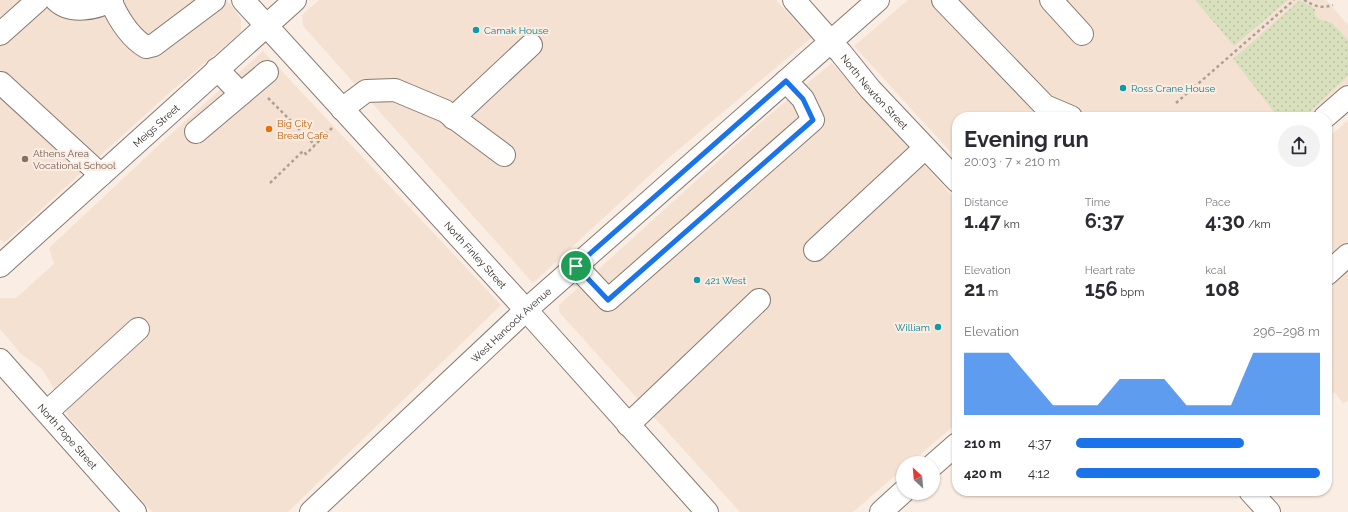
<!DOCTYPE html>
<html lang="en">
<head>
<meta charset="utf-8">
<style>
	:root { --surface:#fff; --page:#f2f2f3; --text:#2b2b33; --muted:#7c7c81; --accent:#1a73e8 }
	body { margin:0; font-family:Raleway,sans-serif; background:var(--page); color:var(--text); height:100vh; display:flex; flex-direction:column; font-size:15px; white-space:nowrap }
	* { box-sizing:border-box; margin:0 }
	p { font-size:13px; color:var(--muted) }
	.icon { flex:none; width:22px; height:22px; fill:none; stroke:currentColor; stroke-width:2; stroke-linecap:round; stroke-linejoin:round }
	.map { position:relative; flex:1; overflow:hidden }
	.drawer { position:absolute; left:952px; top:112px; width:380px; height:384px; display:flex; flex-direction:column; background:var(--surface); border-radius:16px; box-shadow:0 1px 3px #0004 }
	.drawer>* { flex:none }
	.needle { width:26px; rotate:334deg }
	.tools { position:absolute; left:896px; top:456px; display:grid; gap:8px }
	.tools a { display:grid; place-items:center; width:44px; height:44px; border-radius:50%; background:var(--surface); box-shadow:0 1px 3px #0004; font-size:20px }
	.pin { position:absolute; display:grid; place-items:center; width:34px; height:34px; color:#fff; margin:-17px; border:2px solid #fff; border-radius:50%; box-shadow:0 1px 4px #0007 }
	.round { display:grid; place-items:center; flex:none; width:42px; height:42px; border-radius:21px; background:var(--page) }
	.head { display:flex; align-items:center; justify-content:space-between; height:68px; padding:0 12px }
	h1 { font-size:22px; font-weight:700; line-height:30px }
	.metrics { display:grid; grid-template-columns:repeat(3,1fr); gap:6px; height:68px; padding:4px 12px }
	.metrics div { display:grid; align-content:center }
	.metrics b { font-size:20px; font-weight:700 }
	.metrics small { font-size:11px; font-weight:400 }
	.metrics p { font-size:11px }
	.chart { height:112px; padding:8px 12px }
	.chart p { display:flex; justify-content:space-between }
	.chart svg { width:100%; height:72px; margin-top:4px; fill:var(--accent); opacity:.7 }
	ul { padding:0 12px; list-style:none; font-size:13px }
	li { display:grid; grid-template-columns:64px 48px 1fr; align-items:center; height:30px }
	li i { height:10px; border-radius:5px; background:var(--accent) }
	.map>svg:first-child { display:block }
</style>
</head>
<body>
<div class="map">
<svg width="1348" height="512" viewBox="0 0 1348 512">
	<defs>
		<pattern id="grass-dots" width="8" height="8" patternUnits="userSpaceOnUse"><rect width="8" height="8" fill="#d8e0be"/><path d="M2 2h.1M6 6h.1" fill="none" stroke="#bac0a3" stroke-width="1.8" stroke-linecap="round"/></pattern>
	</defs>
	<rect width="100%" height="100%" fill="#faede3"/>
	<path fill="#f5e1d2" d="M0 0H226L237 12 241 20V32L168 94 4 243 0 239Z
		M319 0H776L811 38 665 161 533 283 303 26 302 15Z
		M908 0H1326L1348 25V84L1310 117H957V159L854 46Z
		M263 51 501 305 288 512H152L69 417 53 387 42 369 21 354 0 329V298H16L54 264 49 248 160 144Z
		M832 63 957 201V423L910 463H903V469L853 512H740L559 312V305L768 116Z
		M1348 120V401L1343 403 1334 392 1327 398V139Z"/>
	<path fill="url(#grass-dots)" d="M1195 0H1288L1234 46Z
		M1300 0 1315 9V16L1319 19 1332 23 1348 40V76L1304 117H1278L1233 59Z"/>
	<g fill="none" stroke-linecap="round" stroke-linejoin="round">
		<defs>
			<g id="minor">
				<path d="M56 0C70 14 96 9 112 0"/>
				<path d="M110 0C118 18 129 37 146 47L154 45 214 0"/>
				<path id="s1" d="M243 0 536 321 707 512"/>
				<path id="s2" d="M794 0 841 53 870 89 957 181"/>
				<path d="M943 0 1045 106 1071 117"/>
				<path d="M1051 0 1082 34"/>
				<path d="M0 34 38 0"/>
				<path d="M0 84 1 83 101 175"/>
				<path d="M241 94 267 72"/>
				<path d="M342 109 366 91 395 90 445 111 504 155"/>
				<path d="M1325 117 1348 97"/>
				<path d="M453 118 531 45"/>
				<path d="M196 132 241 94 217 69"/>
				<path d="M815 250 925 148"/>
				<path id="s3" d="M0 266 295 0"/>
				<path d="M576 266 608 300 813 120 803 99 786 81"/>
				<path d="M1327 274 1348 255"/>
				<path id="s4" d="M0 360 135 512"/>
				<path d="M47 412 138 329"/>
				<path d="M628 425 759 300"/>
				<path d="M933 465 957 444"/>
				<path d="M1250 491 1269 512"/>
				<path id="s5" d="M311 512 526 310 878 0"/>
				<path d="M881 512 903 492"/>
			</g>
		</defs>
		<use href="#minor" stroke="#857a71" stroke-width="24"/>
		<path stroke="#aaa098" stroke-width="2.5" stroke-dasharray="3 3" stroke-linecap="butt" d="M1304 0C1314 6 1322 9 1333 5
			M268 98 315 145
			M1176 103 1294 0
			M270 183 303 151 306 154 332 128"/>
		<use href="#minor" stroke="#fff" stroke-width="22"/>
	</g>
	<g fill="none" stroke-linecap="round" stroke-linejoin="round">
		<defs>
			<path id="route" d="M786 81 803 99 813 120 608 300 576 266Z"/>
		</defs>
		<use href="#route" stroke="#fff" stroke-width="8"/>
		<use href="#route" stroke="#1a73e8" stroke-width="5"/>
	</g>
	<g fill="#0f9aa8" stroke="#faede3" stroke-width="1.5">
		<circle cx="476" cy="30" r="4"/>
		<circle cx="1123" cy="88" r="4"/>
		<circle cx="697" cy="280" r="4"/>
		<circle cx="938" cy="327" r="4"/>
	</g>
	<circle fill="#e8710a" stroke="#faede3" stroke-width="1.5" cx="269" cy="129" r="4"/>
	<circle fill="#8d6e63" stroke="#faede3" stroke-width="1.5" cx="25" cy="159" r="4"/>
	<g text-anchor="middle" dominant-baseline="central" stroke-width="4" stroke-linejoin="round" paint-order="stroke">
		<g font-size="10" fill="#0d838f" stroke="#faede3" text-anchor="start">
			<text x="484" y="30">Camak House</text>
			<text x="1131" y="88">Ross Crane House</text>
			<text x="705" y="280">421 West</text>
			<text x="930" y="327" text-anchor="end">William</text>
		</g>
		<g font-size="10" fill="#2e2925" stroke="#faede3">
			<text stroke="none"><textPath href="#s2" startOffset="122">North Newton Street</textPath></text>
			<text stroke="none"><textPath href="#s3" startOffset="210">Meigs Street</textPath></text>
			<text stroke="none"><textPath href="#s1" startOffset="345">North Finley Street</textPath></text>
			<text stroke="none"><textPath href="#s5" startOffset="274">West Hancock Avenue</textPath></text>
			<text stroke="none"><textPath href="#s4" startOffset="102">North Pope Street</textPath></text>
		</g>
		<g font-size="10" fill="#c56008" stroke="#faede3" text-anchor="start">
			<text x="277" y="123">Big City<tspan x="277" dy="12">Bread Cafe</tspan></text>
		</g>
		<g font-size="10" fill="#785e54" stroke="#faede3" text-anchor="start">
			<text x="33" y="153">Athens Area<tspan x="33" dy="12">Vocational School</tspan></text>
		</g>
	</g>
</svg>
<div class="tools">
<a><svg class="needle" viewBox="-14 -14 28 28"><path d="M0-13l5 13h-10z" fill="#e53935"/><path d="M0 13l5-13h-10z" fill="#7c7c81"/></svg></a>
</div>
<div class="pin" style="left:576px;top:266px;background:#1e9e55"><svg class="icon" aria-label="arrive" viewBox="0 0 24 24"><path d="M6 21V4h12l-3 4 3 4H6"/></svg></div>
<section class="drawer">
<div class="head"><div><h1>Evening run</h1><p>20:03 · 7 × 210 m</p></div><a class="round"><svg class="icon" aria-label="share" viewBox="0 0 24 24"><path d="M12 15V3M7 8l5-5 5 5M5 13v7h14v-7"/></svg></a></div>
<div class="metrics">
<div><p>Distance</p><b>1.47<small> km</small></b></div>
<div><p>Time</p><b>6:37</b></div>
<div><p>Pace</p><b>4:30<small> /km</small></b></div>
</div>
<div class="metrics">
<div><p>Elevation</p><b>21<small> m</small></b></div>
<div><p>Heart rate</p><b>156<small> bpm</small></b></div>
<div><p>kcal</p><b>108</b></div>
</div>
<div class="chart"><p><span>Elevation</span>296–298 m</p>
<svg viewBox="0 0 160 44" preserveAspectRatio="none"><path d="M0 44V6L10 6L20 6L30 22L40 38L50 38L60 38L70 22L80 22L90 22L100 38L110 38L120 38L130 6L140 6L150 6L160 6V44z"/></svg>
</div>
<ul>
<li><b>210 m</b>4:37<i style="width:69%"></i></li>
<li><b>420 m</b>4:12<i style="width:100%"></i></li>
</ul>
</section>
</div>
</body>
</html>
